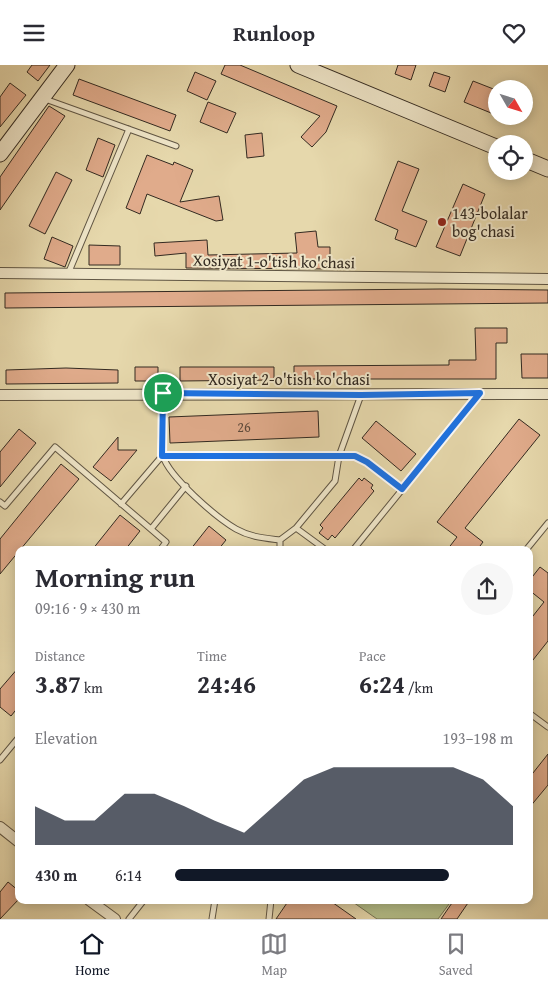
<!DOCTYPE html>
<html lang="en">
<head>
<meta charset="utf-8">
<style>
	:root { --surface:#fff; --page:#f7f7f7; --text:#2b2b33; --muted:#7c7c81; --line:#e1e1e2; --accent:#111827 }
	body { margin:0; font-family:"Gentium Book Plus",serif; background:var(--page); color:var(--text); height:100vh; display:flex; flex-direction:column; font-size:19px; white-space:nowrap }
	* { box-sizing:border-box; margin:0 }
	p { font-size:16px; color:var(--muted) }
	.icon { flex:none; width:28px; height:28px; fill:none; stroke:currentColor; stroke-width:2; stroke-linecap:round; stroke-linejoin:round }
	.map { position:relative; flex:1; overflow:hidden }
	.details { position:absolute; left:15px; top:481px; width:518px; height:358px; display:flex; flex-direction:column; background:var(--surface); border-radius:10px; box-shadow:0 2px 12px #0003 }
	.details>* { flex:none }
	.needle { width:32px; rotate:129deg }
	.fabs { position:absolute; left:488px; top:15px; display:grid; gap:10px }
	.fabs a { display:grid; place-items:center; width:45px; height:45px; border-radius:50%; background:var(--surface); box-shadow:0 2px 12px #0003; font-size:25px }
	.pin { position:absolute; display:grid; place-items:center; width:42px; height:42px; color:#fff; margin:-21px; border:2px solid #fff; border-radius:50%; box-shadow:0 1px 5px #0007 }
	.round { display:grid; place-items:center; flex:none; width:52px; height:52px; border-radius:26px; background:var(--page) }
	.overview { display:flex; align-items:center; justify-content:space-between; height:85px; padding:0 20px }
	h1 { font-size:28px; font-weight:700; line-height:38px }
	.figures { display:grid; grid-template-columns:repeat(3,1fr); gap:8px; height:85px; padding:5px 20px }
	.figures div { display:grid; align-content:center }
	.figures b { font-size:25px; font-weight:700 }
	.figures small { font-size:14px; font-weight:400 }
	.figures p { font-size:14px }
	.chart { height:140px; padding:10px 20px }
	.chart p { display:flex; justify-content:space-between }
	.chart svg { width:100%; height:90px; margin-top:5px; fill:var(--accent); opacity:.7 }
	ul { padding:0 20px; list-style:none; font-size:16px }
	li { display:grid; grid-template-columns:80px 60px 1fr; align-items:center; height:38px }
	li i { height:12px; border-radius:6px; background:var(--accent) }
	header { display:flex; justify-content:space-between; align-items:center; height:65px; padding:0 20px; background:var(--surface); font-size:22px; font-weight:700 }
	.tab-bar { display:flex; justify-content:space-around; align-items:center; height:70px; border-top:1px solid var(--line); background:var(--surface); font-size:14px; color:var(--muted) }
	.tab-bar a { display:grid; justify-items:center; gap:2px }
	.tab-bar .on { color:var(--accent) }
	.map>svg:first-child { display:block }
</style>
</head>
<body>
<header><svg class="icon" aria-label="menu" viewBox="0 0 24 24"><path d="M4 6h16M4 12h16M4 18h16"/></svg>Runloop<svg class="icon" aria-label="heart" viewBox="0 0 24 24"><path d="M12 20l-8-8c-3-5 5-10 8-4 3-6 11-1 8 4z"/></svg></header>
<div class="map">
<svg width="548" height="854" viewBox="0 0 548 854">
	<rect width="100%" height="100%" fill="#e6d8ac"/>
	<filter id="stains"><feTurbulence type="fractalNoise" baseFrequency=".004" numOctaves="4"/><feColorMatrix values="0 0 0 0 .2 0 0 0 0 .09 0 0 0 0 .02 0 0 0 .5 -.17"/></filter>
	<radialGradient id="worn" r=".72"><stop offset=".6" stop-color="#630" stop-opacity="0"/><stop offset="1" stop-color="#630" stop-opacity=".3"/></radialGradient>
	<path fill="#b4bf8a" stroke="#747456" d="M350 835H452L438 854H377Z"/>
	<path fill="#e0ab8b" stroke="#332a21" d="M32 0H50L38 16 27 7Z
		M225 0H240L337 41 326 67 312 82 301 72 320 51 221 9Z
		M398 0H416L411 15 395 9Z
		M195 7 216 16 207 35 187 26Z
		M434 7 450 12 445 27 429 21Z
		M79 14 176 50 170 66 73 30Z
		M473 16 496 25V50L464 37Z
		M10 18 26 30 0 62V32Z
		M208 37 236 48 227 68 200 57Z
		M49 41 65 51 0 145V112Z
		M262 68 264 91 247 93 245 70Z
		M98 73 115 80 103 112 86 105Z
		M147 90 173 100 174 97 193 105 180 137 219 131 223 155 216 156 147 129 140 149 126 143Z
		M398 96 419 104 402 146 427 156 416 182 395 174 398 165 375 155Z
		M56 107 72 115 45 169 29 161Z
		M463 119 485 129 460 191 436 182Z
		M316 166 318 182H330V204L186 203V188L155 191 154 178 207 175 208 190 297 188 295 168Z
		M52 172 73 181 65 202 44 194Z
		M89 180 120 181V200H89Z
		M440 224 548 225V238L5 243V228Z
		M475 263H507V278H496V314H294V301L449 300V295H476Z
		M521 289H548V313H522Z
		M135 302H158V316H135Z
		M180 302H274V315L180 316Z
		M66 303 118 305V318L6 319V305Z
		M318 346 319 372 170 378 169 352Z
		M519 354 540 370 465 463 483 477 477 485H447L457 472 437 457Z
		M376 356 416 389 401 406 362 373Z
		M19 364 36 378 0 422V387Z
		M118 372V385H137L111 416 93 402Z
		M61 399 79 414 0 509V474Z
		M359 413 362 416 364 413 373 420 371 423 374 426 335 473 332 470 328 475 319 468 323 463 320 460Z
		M120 450 140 466 125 485H92Z
		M209 461 226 475 218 485H190Z
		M540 502 548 508V576L529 600V556L544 537 529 525V516Z
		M19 602V641L11 651 0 642V624Z
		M548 689V720L529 743V713Z
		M8 817 19 826V834L0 854V827Z
		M289 835H329L356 854H276Z
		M454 835H470L457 854H441Z"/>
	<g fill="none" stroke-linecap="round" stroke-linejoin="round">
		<defs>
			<path id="lane" d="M45 34 176 81
				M68 209 129 64
				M163 329C163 343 159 380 163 391 169 412 217 453 236 464 250 472 264 473 280 475
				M0 437 5 441 55 382 166 477 160 485
				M121 439 162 391H355L367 397 402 424
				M151 464 186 421
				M280 485V475L296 463
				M326 485 296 463 335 416 339 391 361 330
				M353 485 479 330
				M526 485 548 458
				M529 648 548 662
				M0 695 19 672
				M129 854 144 835
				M212 854 215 835
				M269 854 271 835"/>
			<path id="street" d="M0 208 548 214
				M0 330 548 329
				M0 762 19 777
				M89 835 115 854"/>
			<path id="secondary" d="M298 0 496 82
				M0 89 67 0
				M524 94 548 104"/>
		</defs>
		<use href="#lane" stroke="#605644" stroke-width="7"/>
		<use href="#street" stroke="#605644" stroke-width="12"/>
		<use href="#secondary" stroke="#332a21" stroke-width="17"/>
		<use href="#lane" stroke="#efe6c9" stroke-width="5"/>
		<use href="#street" stroke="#efe6c9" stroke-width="10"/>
		<use href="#secondary" stroke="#efe6c9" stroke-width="15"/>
	</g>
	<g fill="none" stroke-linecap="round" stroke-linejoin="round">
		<defs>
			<path id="route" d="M163 328 361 330 480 328 402 424 367 397 355 391H162Z"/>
		</defs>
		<use href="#route" stroke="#fff" stroke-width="10"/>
		<use href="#route" stroke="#1a73e8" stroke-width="6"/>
	</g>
	<circle fill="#8f2418" stroke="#efe6c9" stroke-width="2" cx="442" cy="157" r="5"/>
	<g text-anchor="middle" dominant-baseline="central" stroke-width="4" stroke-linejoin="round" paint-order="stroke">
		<g font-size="14" fill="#5e4a3c">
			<text x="244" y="362">26</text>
		</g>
		<g font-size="16" fill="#332a21" stroke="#efe6c9" text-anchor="start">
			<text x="452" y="148">143-bolalar<tspan x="452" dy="18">bog'chasi</tspan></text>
		</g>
		<g font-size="16" fill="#332a21" stroke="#efe6c9">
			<text transform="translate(274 196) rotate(1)">Xosiyat 1-o'tish ko'chasi</text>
			<text x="289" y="314">Xosiyat 2-o'tish ko'chasi</text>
		</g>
	</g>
	<rect width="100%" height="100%" filter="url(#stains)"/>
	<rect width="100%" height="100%" fill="url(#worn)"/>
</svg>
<div class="fabs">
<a><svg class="needle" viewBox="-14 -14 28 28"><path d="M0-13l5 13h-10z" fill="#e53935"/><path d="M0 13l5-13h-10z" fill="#7c7c81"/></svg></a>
<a><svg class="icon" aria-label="locate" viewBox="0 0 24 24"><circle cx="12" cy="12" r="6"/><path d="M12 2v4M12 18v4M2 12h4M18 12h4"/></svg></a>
</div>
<div class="pin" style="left:163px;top:328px;background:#1e9e55"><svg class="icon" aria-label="arrive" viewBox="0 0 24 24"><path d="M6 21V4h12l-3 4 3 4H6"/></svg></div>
<section class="details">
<div class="overview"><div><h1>Morning run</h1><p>09:16 · 9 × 430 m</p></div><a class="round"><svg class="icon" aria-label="share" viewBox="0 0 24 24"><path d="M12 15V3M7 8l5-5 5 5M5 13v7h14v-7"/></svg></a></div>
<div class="figures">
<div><p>Distance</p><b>3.87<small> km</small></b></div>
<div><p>Time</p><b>24:46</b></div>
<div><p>Pace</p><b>6:24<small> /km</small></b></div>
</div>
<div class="chart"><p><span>Elevation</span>193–198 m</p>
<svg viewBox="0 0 160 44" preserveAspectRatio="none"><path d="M0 44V25L10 32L20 32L30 19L40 19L50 25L60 32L70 38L80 25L90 12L100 6L110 6L120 6L130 6L140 6L150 12L160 25V44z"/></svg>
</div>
<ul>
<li><b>430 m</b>6:14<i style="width:81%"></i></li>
</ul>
</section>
</div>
<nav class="tab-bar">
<a class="on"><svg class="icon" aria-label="home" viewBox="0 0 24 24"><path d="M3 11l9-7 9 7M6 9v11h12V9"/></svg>Home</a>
<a><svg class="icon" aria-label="map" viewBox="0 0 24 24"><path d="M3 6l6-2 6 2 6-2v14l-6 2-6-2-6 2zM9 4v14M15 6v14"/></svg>Map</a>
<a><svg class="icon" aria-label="saved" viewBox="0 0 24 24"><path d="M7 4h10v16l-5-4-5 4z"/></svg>Saved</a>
</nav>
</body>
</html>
